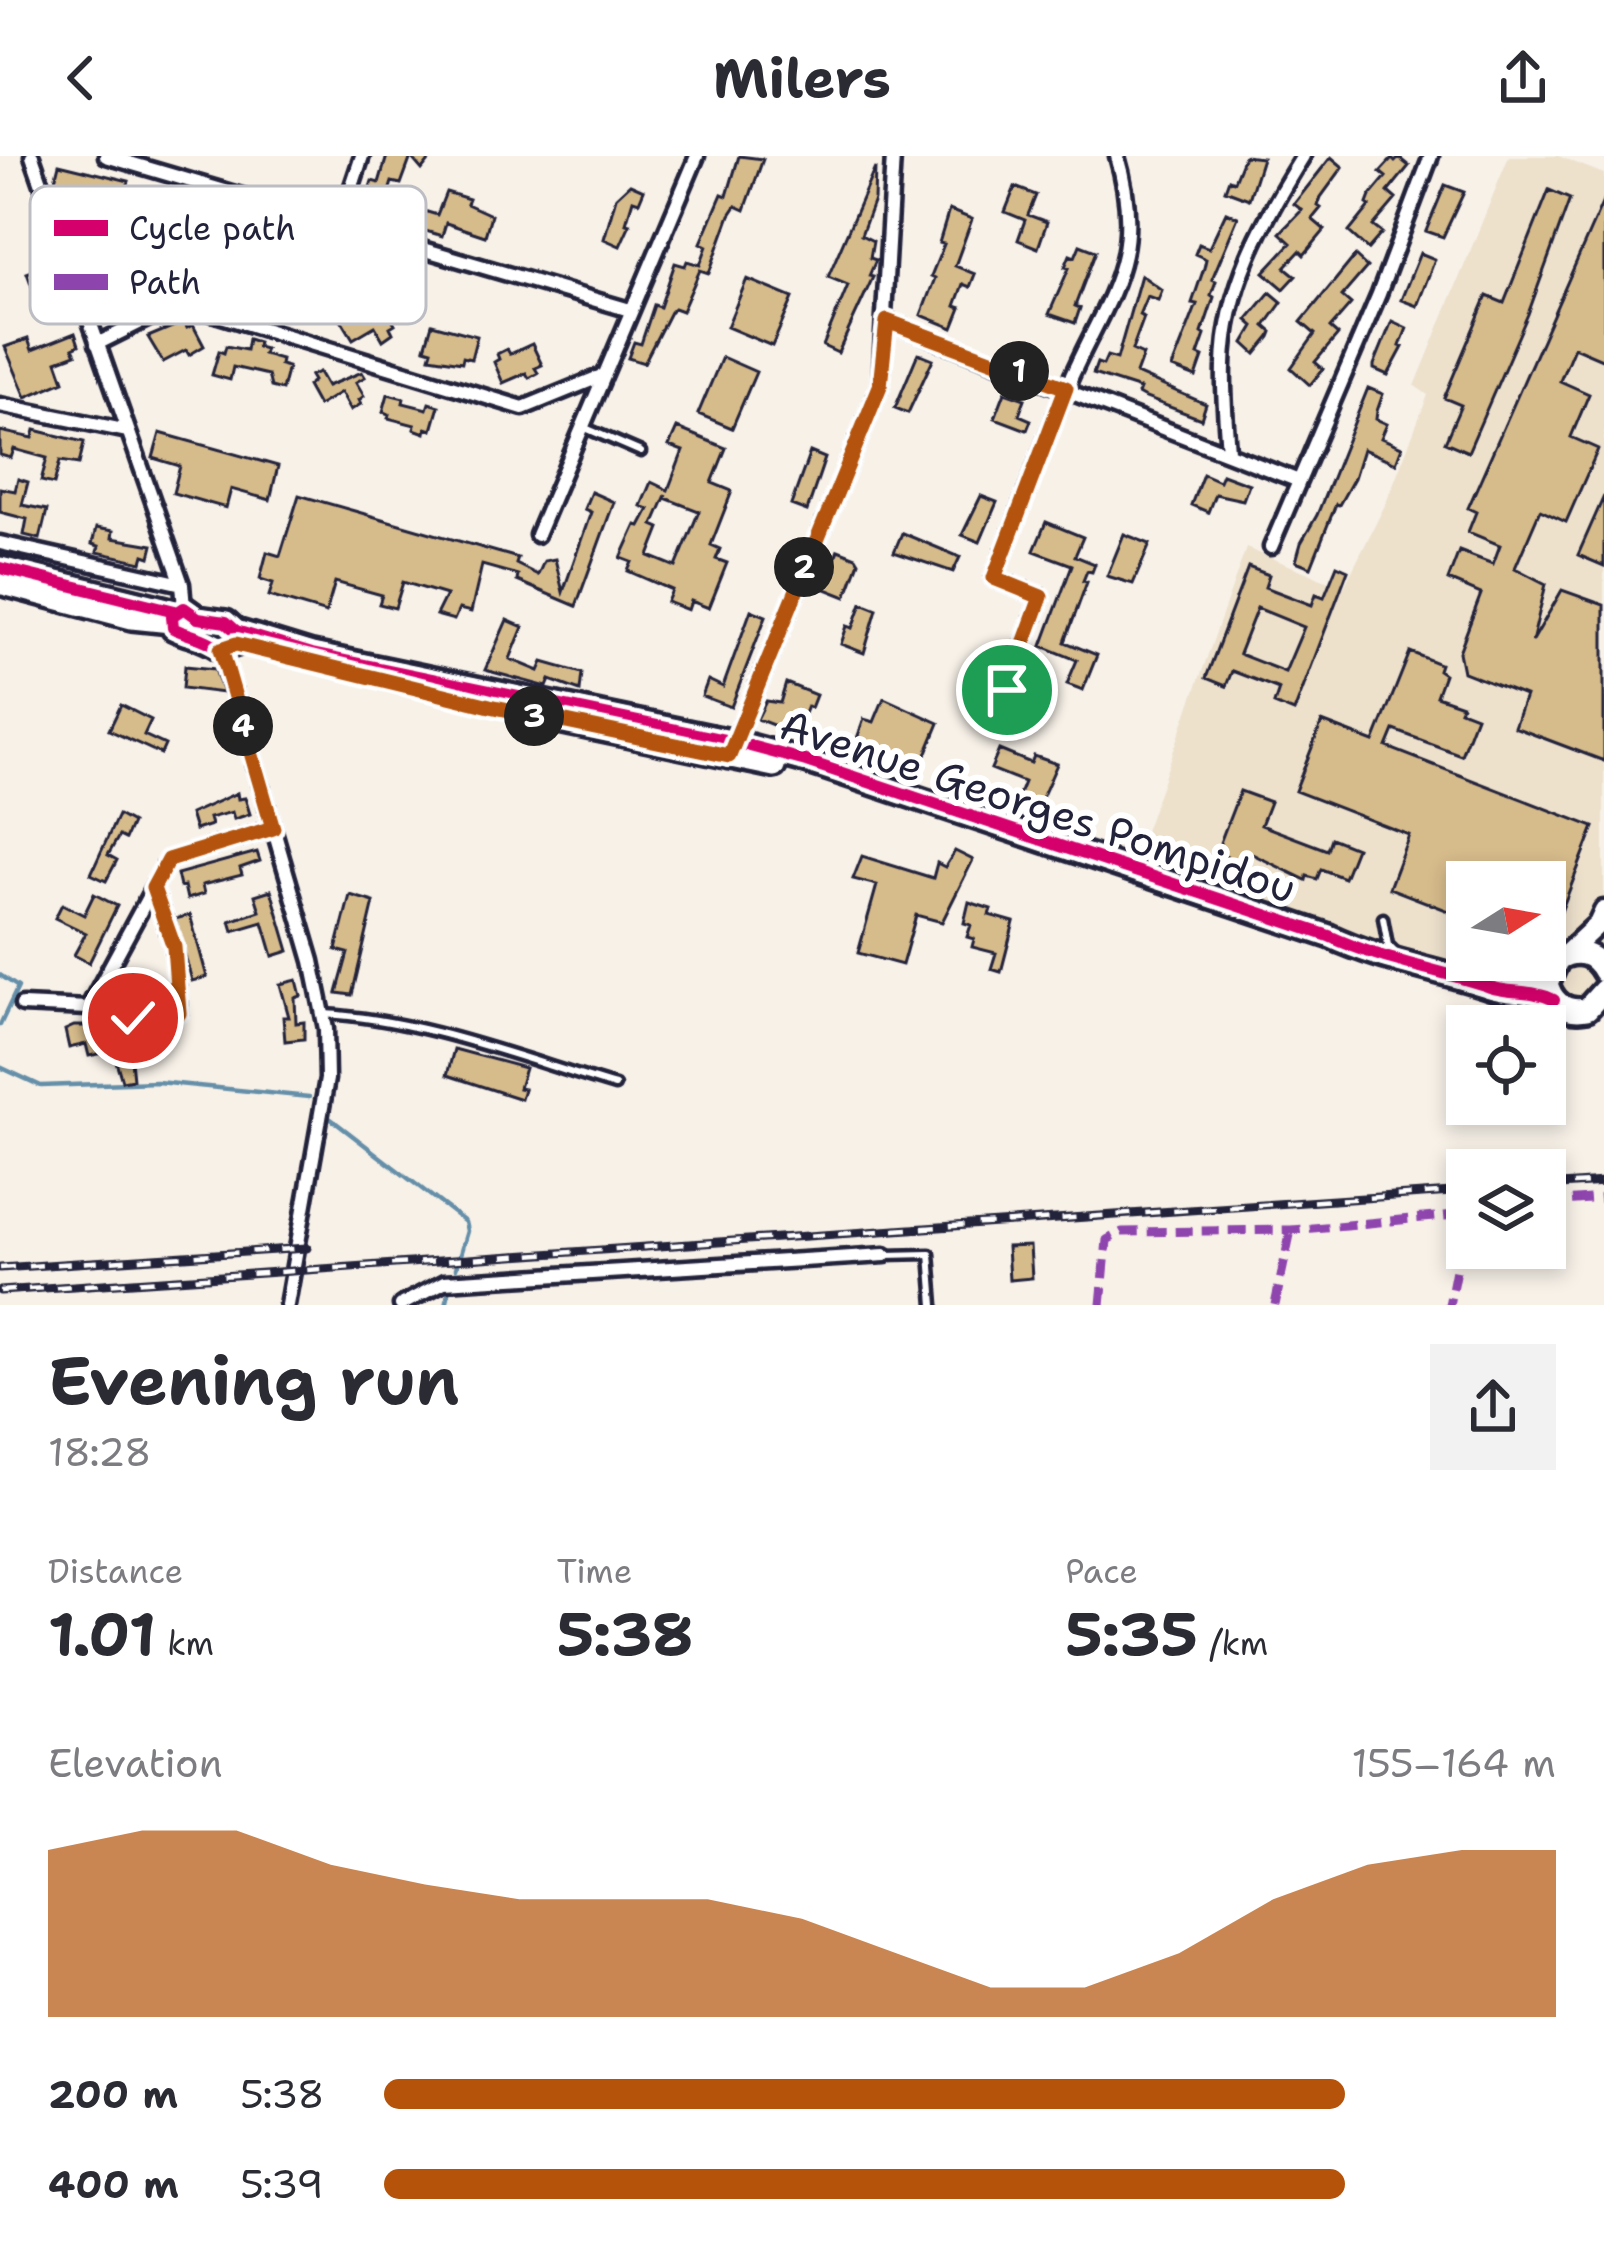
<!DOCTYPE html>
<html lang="en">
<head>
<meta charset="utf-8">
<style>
	:root { --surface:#fff; --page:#f2f2f3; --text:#2b2b33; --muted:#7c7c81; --accent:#b45309 }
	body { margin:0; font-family:"Shantell Sans",sans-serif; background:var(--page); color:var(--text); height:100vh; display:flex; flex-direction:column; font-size:45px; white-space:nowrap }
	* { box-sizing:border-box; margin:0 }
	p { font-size:39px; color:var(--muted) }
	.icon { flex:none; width:66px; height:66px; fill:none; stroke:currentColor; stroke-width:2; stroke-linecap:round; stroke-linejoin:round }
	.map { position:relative; height:1149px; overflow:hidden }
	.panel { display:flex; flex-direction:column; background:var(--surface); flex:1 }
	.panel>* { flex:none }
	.needle { width:78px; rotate:79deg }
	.fabs { position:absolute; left:1446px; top:705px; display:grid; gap:24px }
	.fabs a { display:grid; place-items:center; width:120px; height:120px; border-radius:0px; background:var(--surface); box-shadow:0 6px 18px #0003; font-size:60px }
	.pin { position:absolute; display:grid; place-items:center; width:102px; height:102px; color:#fff; margin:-51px; border:6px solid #fff; border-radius:50%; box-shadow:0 3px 12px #0007 }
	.km { position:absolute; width:60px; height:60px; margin:-30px; border-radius:50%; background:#222; color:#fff; font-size:33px; line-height:60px; text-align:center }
	.round { display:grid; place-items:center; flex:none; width:126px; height:126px; border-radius:0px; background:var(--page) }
	.headline { display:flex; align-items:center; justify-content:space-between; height:204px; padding:0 48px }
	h1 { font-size:66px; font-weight:700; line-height:90px }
	.stats { display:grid; grid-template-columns:repeat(3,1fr); gap:18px; height:204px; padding:12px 48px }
	.stats div { display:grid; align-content:center }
	.stats b { font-size:60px; font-weight:700 }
	.stats small { font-size:33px; font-weight:400 }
	.stats p { font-size:33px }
	.chart { height:336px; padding:24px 48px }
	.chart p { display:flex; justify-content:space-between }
	.chart svg { width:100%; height:216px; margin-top:12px; fill:var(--accent); opacity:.7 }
	ul { padding:0 48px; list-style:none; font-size:39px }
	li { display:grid; grid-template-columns:192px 144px 1fr; align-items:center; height:90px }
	li i { height:30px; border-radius:15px; background:var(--accent) }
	header { display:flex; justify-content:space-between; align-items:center; height:156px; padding:0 48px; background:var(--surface); font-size:54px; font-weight:700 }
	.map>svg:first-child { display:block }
</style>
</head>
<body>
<header><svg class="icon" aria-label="back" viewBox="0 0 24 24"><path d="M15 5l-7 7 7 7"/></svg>Milers<svg class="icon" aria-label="share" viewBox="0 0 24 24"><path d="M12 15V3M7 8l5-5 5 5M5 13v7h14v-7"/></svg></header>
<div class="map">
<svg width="1604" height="1149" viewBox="0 0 1604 1149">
	<rect width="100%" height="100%" fill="#f7f1e8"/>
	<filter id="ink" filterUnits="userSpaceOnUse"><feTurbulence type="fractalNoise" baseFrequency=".00833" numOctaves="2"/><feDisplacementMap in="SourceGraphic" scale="24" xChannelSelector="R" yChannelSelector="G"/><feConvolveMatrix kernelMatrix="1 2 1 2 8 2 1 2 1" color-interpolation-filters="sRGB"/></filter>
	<g filter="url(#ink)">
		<path fill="#ede1cc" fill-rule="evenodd" d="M1509 0H1558L1604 18V858L1128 723 1246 392 1344 431 1386 347 1428 239 1415 230ZM1467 726H1545V804H1467Z"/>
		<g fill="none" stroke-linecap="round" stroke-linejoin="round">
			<path stroke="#658fa9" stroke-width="4.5" d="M0 819 18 831 0 869
				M0 911 41 930 157 926 309 941
				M331 963 465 1066 467 1075 456 1112
				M446 1149 450 1132"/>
		</g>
		<path fill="#d6bb8b" stroke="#22223b" stroke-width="3" fill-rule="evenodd" d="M387 0H433L422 14 411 1 401 28 392 26 388 39 385 38 378 61 362 56 372 25 379 27Z
			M739 0 763 3 745 54 736 50 730 59 709 117 700 114 682 155 674 152 670 156 644 207 628 202 634 186 641 188 654 149 660 151 675 107 685 110 687 105 700 109 707 90 701 87 722 38 727 40Z
			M1244 0 1262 2 1249 43 1225 34 1229 23 1234 25Z
			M1331 1 1343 11 1321 41 1318 50 1321 52 1312 63 1325 74 1304 99 1300 95 1285 111 1296 120 1284 133 1264 116 1291 87 1280 77 1302 54 1294 48Z
			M1399 2 1409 10 1388 36 1396 43 1373 70 1382 77 1368 93 1349 76 1370 50 1367 48 1370 40 1386 21 1380 16 1392 3 1395 6Z
			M59 8 129 25 124 41 85 29 84 35 55 24Z
			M875 12 874 44 861 79 873 85 870 102 876 104 869 120 873 121 838 197 823 190 848 129 828 121Z
			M630 28 644 34 639 46 633 44 626 67 630 68 620 90 604 83 616 41Z
			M1445 29 1464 36 1443 81 1426 75Z
			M1015 31 1036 39 1028 59 1047 66 1038 92 1018 84 1025 64 1005 56Z
			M1549 34 1570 43 1528 158 1468 296 1445 286 1461 249 1444 242 1487 140 1504 147Z
			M446 36 469 43 467 48 491 59 485 80 446 67 442 80 419 73 424 55 437 59Z
			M1604 43V204L1574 191 1560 225 1589 238 1571 281 1598 293 1566 366 1540 354 1515 412 1546 428 1532 486 1562 434 1604 449V605L1514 571 1525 540 1463 516 1459 496 1481 438 1448 424 1459 395 1493 408 1500 389 1468 376 1476 356 1468 352Z
			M949 54 972 63 955 110 975 118 970 131 963 128 955 150 961 152 953 172 921 159 935 122 931 120 944 88 939 87Z
			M1226 56 1238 61 1212 123 1216 125 1211 139 1214 141 1202 177 1205 179 1198 199 1203 201 1196 221 1172 212 1197 148 1192 147 1204 112 1206 103 1195 98 1199 88 1209 92Z
			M1080 89 1096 95 1075 150 1080 152 1075 167 1049 158 1069 112 1065 111 1070 99 1075 101Z
			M1420 97 1435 103 1417 150 1401 144Z
			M1355 100 1367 111 1342 140 1351 148 1330 172 1338 179 1315 206 1323 213 1310 229 1291 212 1315 178 1301 166Z
			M55 107 60 123 55 125 67 158 45 166 27 117Z
			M1141 119 1162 134 1158 144 1147 140 1139 159 1144 161 1132 194 1143 199 1136 218 1206 248 1201 263 1143 241 1138 238 1140 233 1093 218 1097 207 1103 209 1107 200 1117 203Z
			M747 123 793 142 772 190 727 171Z
			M1270 136 1282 146 1265 170 1272 176 1270 181 1256 198 1244 187 1254 170 1247 164Z
			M347 148 350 153 355 150 361 160 377 149 380 154 386 152 395 168 390 171 393 177 383 184 375 170 353 183 336 155Z
			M1392 165 1407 172 1400 190 1403 191 1388 219 1374 213V209Z
			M184 166 187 172 193 169 204 190 189 199 186 194 163 206 148 181Z
			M432 168 477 180 471 203 463 201 462 206 430 201 432 194 425 192Z
			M75 177 79 189 73 192 76 198 57 205 64 225 26 241 5 191 28 183 32 194Z
			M248 183 258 186 257 191 265 193 263 198 281 203 280 209 288 211 282 234 271 231 268 219 233 211 230 224 212 219 219 195 224 197 226 190 246 194Z
			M532 188 542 209 535 212 538 217 529 222 526 217 503 227 494 206 499 203 497 198 507 193 510 198Z
			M918 197 933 203 908 257 895 252Z
			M722 201 756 216 732 272 698 258Z
			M319 216 327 230 362 216 365 221 356 226 364 240 359 244 361 248 351 254 341 236 318 250 307 230 313 225 310 220Z
			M1368 232 1383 238 1377 255 1376 263 1387 268 1381 282 1402 291 1396 307 1363 293 1354 322 1339 349 1336 348 1311 411 1296 405 1301 387 1317 359Z
			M1005 236 1025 243 1019 259 1031 264 1027 274 995 262Z
			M388 238 404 242 403 247 427 253 429 247 439 250 432 274 426 272 425 277 414 273 415 269 388 262 389 258 383 256Z
			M677 272 726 292 712 327 732 335 711 389 720 393 716 403 727 407 709 452 691 445 688 454 667 446 672 434 628 415 632 406 621 402 636 369 640 370 649 353 641 350 651 326 668 334 683 295 669 290ZM666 339 665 342 699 355 676 411 649 400 660 372 653 369Z
			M35 274 84 286 79 308 60 305 54 328 41 325 47 302 14 293 11 302 0 299V275L33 282Z
			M160 277 278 310 270 344 231 333 226 352 173 337 180 310 153 302Z
			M810 296 825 302 807 355 791 349Z
			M1203 318 1219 325 1222 318 1249 328 1243 344 1215 338 1208 356 1191 349Z
			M18 323 28 326 22 349 47 354 40 383 24 379 27 363 0 356V332L15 335Z
			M591 336 614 346 576 450 517 425 518 419 482 409 471 456 459 453 454 464 436 459 446 439 403 426 395 452 379 448 382 439 335 426 326 457 269 440 273 427 260 423 267 396 280 400 299 339 518 402 516 408 538 419 544 405 555 403 563 436 591 356 584 353Z
			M981 340 997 346 980 386 962 379Z
			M1604 340V410L1578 399Z
			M1046 366 1083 381 1075 400 1095 408 1092 416 1087 415 1083 425 1087 426 1065 486 1097 499 1083 534 1067 528 1077 504 1042 490 1072 409 1034 395Z
			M96 372 113 375 112 382 153 389 150 401 144 399 142 406 97 396 99 390 92 388Z
			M902 377 960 401 953 416 894 396Z
			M1124 378 1150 388 1133 428 1107 420Z
			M838 394 856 401 859 406 846 441 823 432Z
			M1337 409 1348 414 1294 556 1274 548 1279 533 1232 515 1226 530 1206 522 1248 411 1269 419 1265 431 1312 449 1316 438 1324 441ZM1257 452 1304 471 1285 516 1239 498Z
			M862 447 877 453 864 497 841 488 847 470 853 472Z
			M751 454 766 460 731 551 702 540 708 524 723 531Z
			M507 464 523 471 510 503 539 515 543 506 582 517 580 535 550 524 547 531 485 514Z
			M1410 496 1440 508 1438 514 1444 518 1436 540 1462 549 1460 554 1476 560 1461 599 1394 574 1387 591 1594 671 1546 794 1545 726H1467V762L1389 732 1409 679 1295 635 1322 566 1374 586Z
			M185 510 215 513 223 537 183 532Z
			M786 527 816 539 811 552 807 550 796 578 757 563 766 545 780 547Z
			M884 542 939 567 922 608 898 599 896 604 855 588 864 563 874 566Z
			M121 549 151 564 144 579 165 589 161 598 109 574Z
			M999 594 1031 607 1034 600 1057 608 1037 653 1016 646 1024 626 991 613Z
			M1240 635 1270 646 1261 669 1327 694 1331 682 1356 692 1344 722 1321 713 1317 723 1307 720 1306 724 1250 697 1246 708 1216 697Z
			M237 637 238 643 245 642 250 658 234 663 232 656 209 662 211 669 195 674 190 658Z
			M118 659 132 667 125 683 119 680 108 699 117 704 106 725 91 718Z
			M955 695 973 704 942 766 916 759 902 809 858 797 877 729 853 723 862 700 933 722 937 707 945 711Z
			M257 696 260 705 240 712 242 719 202 729 204 738 187 743 184 730 180 731 177 718Z
			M271 734 289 795 273 800 263 766 233 775 230 765 260 755 255 739Z
			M94 738 117 750 89 807 74 799 86 777 55 762 62 748 84 759Z
			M350 739 374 746 352 839 337 837 348 797 336 794Z
			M969 746 991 753 989 759 1014 766 1001 816 991 813 996 797 972 791 974 783 967 781 971 769 964 767Z
			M190 759 207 821 192 825 175 763Z
			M297 824 301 840 295 842 296 867 304 866V883L285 885 283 861H289L280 828Z
			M74 870H89L91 882 132 875 136 892 130 894 133 923 122 925 113 895 89 900 86 888 69 892 65 874Z
			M454 893 525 912 519 932 524 933 521 943 447 919Z
			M1030 1090 1032 1122 1009 1124 1007 1091Z"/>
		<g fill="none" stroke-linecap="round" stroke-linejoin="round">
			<defs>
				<path id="lane" d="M583 271 641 296
					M1383 762 1388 789 1396 797
					M323 858C422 863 520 902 615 930
					M885 1099 930 1098 934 1149"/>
				<path id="street" d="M32 0 182 428 184 452
					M106 0 630 154
					M339 69 362 0
					M887 165 1299 325
					M97 188 179 147 523 252 604 219
					M0 249 128 275
					M1228 295C1226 267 1223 238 1224 210 1225 133 1263 64 1303 0
					M537 379 697 0
					M0 387 182 428
					M1271 391 1379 138 1431 0
					M221 493 312 805 326 873 327 923 287 1149
					M990 541 1007 534 1041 441 994 422C1017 361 1039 299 1064 238 1101 146 1149 108 1117 0
					M734 588 880 230 893 0
					M22 849 88 852 168 704 273 672
					M88 852C116 858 153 871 179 857L174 791 153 732
					M401 1149 444 1126 885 1099"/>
				<path id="secondary" d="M1566 798 1598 768 1604 755"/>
				<path id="primary" d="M0 412 175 455
					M0 427 132 462 171 466
					M236 475V488L221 493C201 479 191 481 173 472L172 460 184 452 198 462 226 466 236 475 312 498 735 586 806 605 1329 780C1380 804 1436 813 1490 831 1511 838 1533 833 1554 844
					M540 561 774 610
					M1470 811 1518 822 1550 814
					M1604 816C1594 797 1577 792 1558 803L1547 827C1552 847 1566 857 1587 853L1604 834"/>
			</defs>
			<use href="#lane" stroke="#22223b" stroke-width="15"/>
			<use href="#street" stroke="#22223b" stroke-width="21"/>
			<use href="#secondary" stroke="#22223b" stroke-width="27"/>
			<use href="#primary" stroke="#22223b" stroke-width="30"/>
			<use href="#lane" stroke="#fff" stroke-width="6"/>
			<use href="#street" stroke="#fff" stroke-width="12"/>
			<use href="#secondary" stroke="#fff" stroke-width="18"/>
			<use href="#primary" stroke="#fff" stroke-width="21"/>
			<defs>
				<path id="rail" d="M1545 1030 1604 1026
					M0 1112 307 1092
					M0 1135 1467 1035"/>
			</defs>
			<use href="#rail" stroke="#22223b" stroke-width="9"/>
			<use href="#rail" stroke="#fff" stroke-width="4.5" stroke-dasharray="14" stroke-linecap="butt"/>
			<path stroke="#8e44ad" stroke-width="9" stroke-dasharray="18 9" stroke-linecap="butt" d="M1545 1046 1604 1042
				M1101 1149 1107 1084 1122 1076 1291 1074 1467 1058 1449 1149
				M1275 1149 1291 1074"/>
			<defs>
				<path id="cycleway" d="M0 412 175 455
					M236 475V488L221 493C201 479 191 481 173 472L172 460 184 452 198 462 226 466 236 475 312 498 735 586 806 605 1329 780C1380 804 1436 813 1490 831 1511 838 1533 833 1554 844"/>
			</defs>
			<use href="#cycleway" stroke="#fff" stroke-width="20"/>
			<use href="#cycleway" stroke="#d6006c" stroke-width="12"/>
		</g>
	</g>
	<g fill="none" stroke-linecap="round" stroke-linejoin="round" filter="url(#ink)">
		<defs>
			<path id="route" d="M133 862H170L179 857 174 791 153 732 168 704 273 672 221 493 236 488 490 550 729 600 880 230 887 165 1066 232 994 422 1041 441 1007 534"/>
		</defs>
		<use href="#route" stroke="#fff" stroke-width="24"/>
		<use href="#route" stroke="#b45309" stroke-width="15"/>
	</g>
	<g text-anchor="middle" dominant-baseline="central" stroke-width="12" stroke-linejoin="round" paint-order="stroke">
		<g font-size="42" fill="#22223b" stroke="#fff">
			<text transform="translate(1038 650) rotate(18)">Avenue Georges Pompidou</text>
		</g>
	</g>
	<rect x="30" y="30" width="396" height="138" rx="18" fill="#fff" stroke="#bdbdc4" stroke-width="3"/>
	<rect x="54" y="64" width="54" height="16" fill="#d6006c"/>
	<rect x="54" y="118" width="54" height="16" fill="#8e44ad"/>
	<g font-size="33" fill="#22223b">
		<text x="129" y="84">Cycle path</text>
		<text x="129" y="138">Path</text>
	</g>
</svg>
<div class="fabs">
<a><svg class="needle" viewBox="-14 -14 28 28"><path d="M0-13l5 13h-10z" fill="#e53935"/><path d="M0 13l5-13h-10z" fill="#7c7c81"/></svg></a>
<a><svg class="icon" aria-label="locate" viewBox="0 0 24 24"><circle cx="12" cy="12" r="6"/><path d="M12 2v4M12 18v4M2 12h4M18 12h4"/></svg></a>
<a><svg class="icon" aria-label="layers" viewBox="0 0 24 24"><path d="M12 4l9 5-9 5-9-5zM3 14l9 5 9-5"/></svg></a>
</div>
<div class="pin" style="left:1007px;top:534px;background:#1e9e55"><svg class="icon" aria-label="arrive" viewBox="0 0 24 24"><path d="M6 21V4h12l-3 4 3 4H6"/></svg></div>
<div class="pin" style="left:133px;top:862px;background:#d93025"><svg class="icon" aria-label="check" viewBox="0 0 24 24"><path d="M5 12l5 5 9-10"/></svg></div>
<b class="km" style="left:1019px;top:215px">1</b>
<b class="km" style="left:804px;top:411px">2</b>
<b class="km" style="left:534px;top:560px">3</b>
<b class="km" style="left:243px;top:570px">4</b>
</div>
<section class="panel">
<div class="headline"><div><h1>Evening run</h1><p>18:28</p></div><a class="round"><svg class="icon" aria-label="share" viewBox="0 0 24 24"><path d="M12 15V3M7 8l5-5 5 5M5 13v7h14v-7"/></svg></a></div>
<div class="stats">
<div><p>Distance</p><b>1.01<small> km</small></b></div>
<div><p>Time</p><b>5:38</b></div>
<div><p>Pace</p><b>5:35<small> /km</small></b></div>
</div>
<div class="chart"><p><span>Elevation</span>155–164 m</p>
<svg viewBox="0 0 160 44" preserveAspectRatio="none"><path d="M0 44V10L10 6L20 6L30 13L40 17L50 20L60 20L70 20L80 24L90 31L100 38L110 38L120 31L130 20L140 13L150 10L160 10V44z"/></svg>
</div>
<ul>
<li><b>200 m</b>5:38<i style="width:82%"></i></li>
<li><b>400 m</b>5:39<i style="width:82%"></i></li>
</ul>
</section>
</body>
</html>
